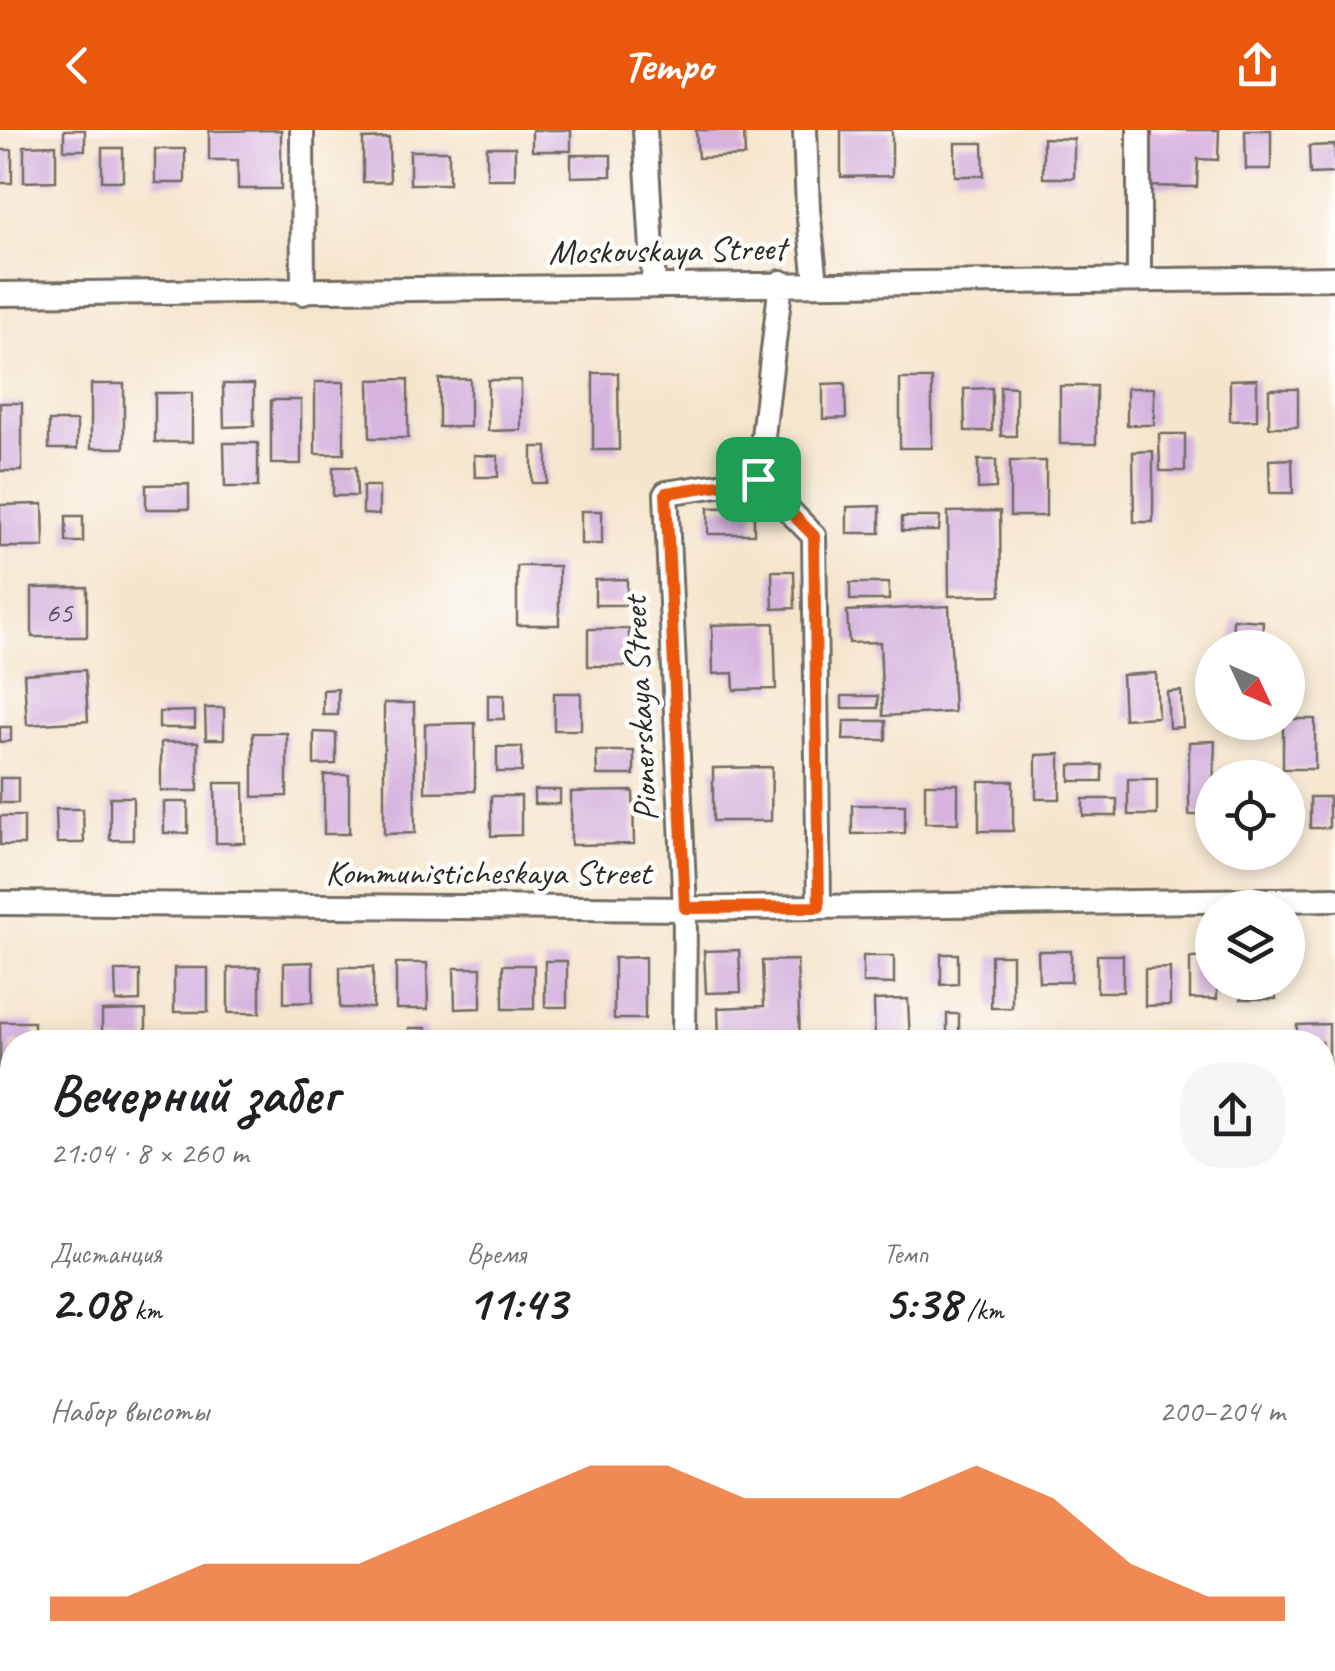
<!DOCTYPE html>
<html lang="ru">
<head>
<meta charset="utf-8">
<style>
	:root { --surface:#fff; --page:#f6f6f6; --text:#202124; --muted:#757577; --accent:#ea580c }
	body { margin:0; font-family:Caveat,sans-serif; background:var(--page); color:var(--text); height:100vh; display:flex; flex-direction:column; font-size:38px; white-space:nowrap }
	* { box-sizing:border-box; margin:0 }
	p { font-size:32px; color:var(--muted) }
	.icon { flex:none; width:55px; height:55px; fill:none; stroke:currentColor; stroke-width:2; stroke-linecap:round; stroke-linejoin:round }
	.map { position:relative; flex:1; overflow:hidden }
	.side { position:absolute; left:0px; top:900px; width:1335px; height:642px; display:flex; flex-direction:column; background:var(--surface); border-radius:40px 40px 0 0; box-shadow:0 5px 15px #0003 }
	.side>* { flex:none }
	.needle { width:65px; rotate:134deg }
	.controls { position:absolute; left:1195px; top:500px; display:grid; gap:20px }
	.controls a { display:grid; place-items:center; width:110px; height:110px; border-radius:50%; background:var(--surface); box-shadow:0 5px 15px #0003; font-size:50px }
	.pin { position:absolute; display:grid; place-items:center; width:85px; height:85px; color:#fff; margin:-42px; border-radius:20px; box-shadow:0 5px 15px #0006 }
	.round { display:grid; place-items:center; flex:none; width:105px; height:105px; border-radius:40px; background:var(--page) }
	.summary { display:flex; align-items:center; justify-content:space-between; height:170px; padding:0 50px }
	h1 { font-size:55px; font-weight:700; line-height:75px }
	.metrics { display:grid; grid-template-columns:repeat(3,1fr); gap:15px; height:170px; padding:10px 50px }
	.metrics div { display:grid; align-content:center }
	.metrics b { font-size:50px; font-weight:700 }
	.metrics small { font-size:28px; font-weight:400 }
	.metrics p { font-size:28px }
	.chart { height:280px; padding:20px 50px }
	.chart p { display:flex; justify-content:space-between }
	.chart svg { width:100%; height:180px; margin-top:10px; fill:var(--accent); opacity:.7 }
	header { display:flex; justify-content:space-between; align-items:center; height:130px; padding:0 50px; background:var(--accent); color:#fff; font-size:45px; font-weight:700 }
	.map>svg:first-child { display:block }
</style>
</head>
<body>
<header><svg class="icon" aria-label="back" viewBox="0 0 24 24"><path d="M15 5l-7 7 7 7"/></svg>Tempo<svg class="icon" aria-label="share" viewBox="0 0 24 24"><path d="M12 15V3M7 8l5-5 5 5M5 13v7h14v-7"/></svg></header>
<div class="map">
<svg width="1335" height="1541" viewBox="0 0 1335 1541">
	<rect width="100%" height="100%" fill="#fdfcf7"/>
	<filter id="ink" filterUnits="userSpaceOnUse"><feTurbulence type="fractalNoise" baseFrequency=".01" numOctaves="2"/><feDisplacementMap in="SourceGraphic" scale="20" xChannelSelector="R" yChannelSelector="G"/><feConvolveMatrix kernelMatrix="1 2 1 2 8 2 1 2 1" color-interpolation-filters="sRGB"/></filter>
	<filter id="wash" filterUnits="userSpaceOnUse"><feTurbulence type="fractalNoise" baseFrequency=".0048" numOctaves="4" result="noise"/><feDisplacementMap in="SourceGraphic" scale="40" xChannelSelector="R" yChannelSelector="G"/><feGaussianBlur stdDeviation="2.25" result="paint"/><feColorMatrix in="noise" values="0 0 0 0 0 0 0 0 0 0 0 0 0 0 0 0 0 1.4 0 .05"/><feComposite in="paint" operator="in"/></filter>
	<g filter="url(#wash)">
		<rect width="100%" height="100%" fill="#f5e5cd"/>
		<g id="blocks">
			<path fill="#d6b3df" d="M64 0H85V20H64Z
				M281 0V59H238V30H209V1Z
				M532 0H571V21H532Z
				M696 0H744L745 26 698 28Z
				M841 0H892V46L841 47Z
				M1145 0H1219L1218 30 1198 29 1197 57 1144 56Z
				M1245 0H1271V39H1246Z
				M389 8 390 52H363V9Z
				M1043 8 1074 9V48H1043Z
				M955 13H983L984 46H955Z
				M56 15V51L24 52V16Z
				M1335 15V43L1310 44 1309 16Z
				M487 17H515V49H487Z
				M102 18H123V51H102Z
				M155 19H185V53H155Z
				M0 20H12V53H0Z
				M410 21H449V54H410Z
				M571 25H611V46L571 47Z
				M593 243H618L619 320H593Z
				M408 249V308H370L369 250Z
				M439 249H470V297H439Z
				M900 249H932V318H900Z
				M1257 249V290L1230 291V250Z
				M488 250H521V300L488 301Z
				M315 252H344V324H315Z
				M845 253 846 288 823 289V254Z
				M91 254H124V318H91Z
				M223 254H254V296L224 297Z
				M1000 256 1016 257V306H1001Z
				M1060 256H1096V314H1060Z
				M992 258V301H965L964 259Z
				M1127 258H1154V295H1127Z
				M1269 259H1298V297H1269Z
				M155 263H192V312H155Z
				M271 270H301V334H271Z
				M0 273H22V341H0Z
				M49 291H77V319H49Z
				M1159 304H1185V341H1160Z
				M224 313H258V357H225Z
				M532 317H547V353H532Z
				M1153 321V392H1134L1133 322Z
				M474 325 498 326V347H475Z
				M1292 329 1293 363H1270L1269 330Z
				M978 330H996V358L978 359Z
				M1010 331H1046V386H1010Z
				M333 337H356L357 366H333Z
				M189 354V379H146V355Z
				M363 356H379V385L363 384Z
				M43 374 44 417H0V375Z
				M880 376V403H847V377Z
				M754 377V404H708V378Z
				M581 381H602V414H581Z
				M1000 381 1001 465 949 466 948 382Z
				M66 386H83V412H66Z
				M902 387H940L939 401H902Z
				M517 436H559V495H517Z
				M772 441H794L795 478 773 479Z
				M627 449V475H595V450Z
				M850 453H889V470H850Z
				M87 457V507H32V458Z
				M949 476 954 582 883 586 880 512 849 513 847 481Z
				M1233 489 1263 491 1262 518H1232Z
				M774 493 776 559 734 560 733 543 713 544 712 495Z
				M588 499H629V536H588Z
				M85 540 88 591 27 595 24 544Z
				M1156 543 1158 587 1124 589 1122 545Z
				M338 559V585H323V560Z
				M1181 561 1183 597 1169 598 1167 562Z
				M554 563H581V600H554Z
				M488 565H504V589H488Z
				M842 566H878V578H842Z
				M384 573H414L415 703 384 704Z
				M205 578H224V609H206Z
				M195 581V598H159V582Z
				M1288 589H1315V639H1283V592H1288Z
				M844 591H886V610H843Z
				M475 593V661L425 662V594Z
				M0 597H11V611L0 612Z
				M314 602 336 603V634L314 635Z
				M253 603H287V666L253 667Z
				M1215 611 1212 685H1189V612Z
				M161 612H198V661H161Z
				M497 617H522V642H497Z
				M596 621H634V645H597Z
				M1060 624V669H1036V625Z
				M1070 635H1102V651H1070Z
				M772 637 771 691H713V638Z
				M324 645H349V704H324Z
				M0 648H18V673H0Z
				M1128 649H1157V685H1128Z
				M979 651H1013V701H979Z
				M215 653H244L245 713H216Z
				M925 654H958V693H925Z
				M534 660H560V674H534Z
				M633 661 634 714 571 715V662Z
				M491 666H521V705L491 706Z
				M110 667H133V710H110Z
				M1310 667H1329V698H1310Z
				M1083 669H1117V686H1083Z
				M164 672H188V703H164Z
				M852 675H905V703L852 704Z
				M56 679H83L84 713H57Z
				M0 686H24V715H0Z
				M739 820 741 862 706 863 704 821Z
				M1038 821H1071V852H1039Z
				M941 824H958V854L941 855Z
				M991 825H1012V878H991Z
				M1097 825H1123V862H1097Z
				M863 826H894V854L863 853Z
				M645 827V889H614V828Z
				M1212 827V852H1217V869H1190V828Z
				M797 830 800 912H719L718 878 764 876 762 831Z
				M545 831H567V877H545Z
				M313 832V872L284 873V833Z
				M396 833H427L428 879H396Z
				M503 835H534V879H503Z
				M260 837V883H228V838Z
				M340 837H373V878H340Z
				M174 838H208V882H174Z
				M454 838H481V878L455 879Z
				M1170 838V875L1145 876V839Z
				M115 841H140V871L116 872Z
				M1241 852H1276V869H1241Z
				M908 869 910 912H875L874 870Z
				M146 880V912H102V881Z
				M947 884H959V912H947Z
				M0 892H34V912H12V941H0Z
				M1329 894V934H1322V912H1297V895Z
				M409 898H426V912H409Z
				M0 1025H12V1056H0Z
				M0 1161H12V1190H0Z
				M4 1204H12V1253H4Z
				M1322 1287H1335V1328H1322Z
				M1024 1535H1062V1541H1023Z"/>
		</g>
	</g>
	<g filter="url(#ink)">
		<use href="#blocks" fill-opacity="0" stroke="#726c64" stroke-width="2.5"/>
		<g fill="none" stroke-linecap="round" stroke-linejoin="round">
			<defs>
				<path id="minor" d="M302 0 303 163
					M645 0 654 154
					M805 0 808 80 816 152
					M1139 149V0
					M0 164C445 162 890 150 1335 148
					M758 349 814 406 819 777
					M0 773 685 779 1335 769
					M684 912 685 779 666 363 758 349 781 152
					M785 1530V1541"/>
				<path id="tertiary" d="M1322 1434H1335
					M0 1447H12"/>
			</defs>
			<use href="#minor" stroke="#726c64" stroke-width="28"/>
			<use href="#tertiary" stroke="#726c64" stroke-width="32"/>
			<path stroke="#726c64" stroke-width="5" stroke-dasharray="8 8" stroke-linecap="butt" d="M1322 1354H1335
				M0 1358H12"/>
			<use href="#minor" stroke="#fff" stroke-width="22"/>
			<use href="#tertiary" stroke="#fff" stroke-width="28"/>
		</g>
	</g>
	<g fill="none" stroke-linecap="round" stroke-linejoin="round" filter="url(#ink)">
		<defs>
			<path id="route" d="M758 349 814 406 819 777 685 778 666 363Z"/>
		</defs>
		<use href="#route" stroke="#fff" stroke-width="20"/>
		<use href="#route" stroke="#ea580c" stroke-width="12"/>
	</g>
	<g text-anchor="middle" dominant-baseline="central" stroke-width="9" stroke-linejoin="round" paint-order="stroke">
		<g font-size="30" fill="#564d58">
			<text x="59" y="482">65</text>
		</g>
		<g font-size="35" fill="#2b2b2b" stroke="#fdfcf7">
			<text transform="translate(667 120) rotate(-1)">Moskovskaya Street</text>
			<text transform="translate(640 579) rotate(-93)">Pionerskaya Street</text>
			<text x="488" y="742">Kommunisticheskaya Street</text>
		</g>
	</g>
</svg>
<div class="controls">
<a><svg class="needle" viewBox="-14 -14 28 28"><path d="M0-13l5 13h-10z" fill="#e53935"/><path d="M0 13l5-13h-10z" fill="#757577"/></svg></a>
<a><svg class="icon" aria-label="locate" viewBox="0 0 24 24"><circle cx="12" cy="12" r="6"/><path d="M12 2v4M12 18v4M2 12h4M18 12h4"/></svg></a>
<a><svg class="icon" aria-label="layers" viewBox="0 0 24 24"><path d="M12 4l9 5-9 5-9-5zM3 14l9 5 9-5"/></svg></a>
</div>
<div class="pin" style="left:758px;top:349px;background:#1e9e55"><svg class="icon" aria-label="arrive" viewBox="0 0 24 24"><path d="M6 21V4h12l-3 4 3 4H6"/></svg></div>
<section class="side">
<div class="summary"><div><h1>Вечерний забег</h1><p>21:04 · 8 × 260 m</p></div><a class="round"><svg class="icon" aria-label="share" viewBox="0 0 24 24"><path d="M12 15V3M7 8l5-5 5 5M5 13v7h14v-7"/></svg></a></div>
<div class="metrics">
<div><p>Дистанция</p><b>2.08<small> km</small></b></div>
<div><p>Время</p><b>11:43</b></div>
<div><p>Темп</p><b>5:38<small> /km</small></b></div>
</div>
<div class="chart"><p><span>Набор высоты</span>200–204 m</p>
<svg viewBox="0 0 160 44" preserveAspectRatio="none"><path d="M0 44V38L10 38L20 30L30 30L40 30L50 22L60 14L70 6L80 6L90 14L100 14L110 14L120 6L130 14L140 30L150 38L160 38V44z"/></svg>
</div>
</section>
</div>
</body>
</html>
